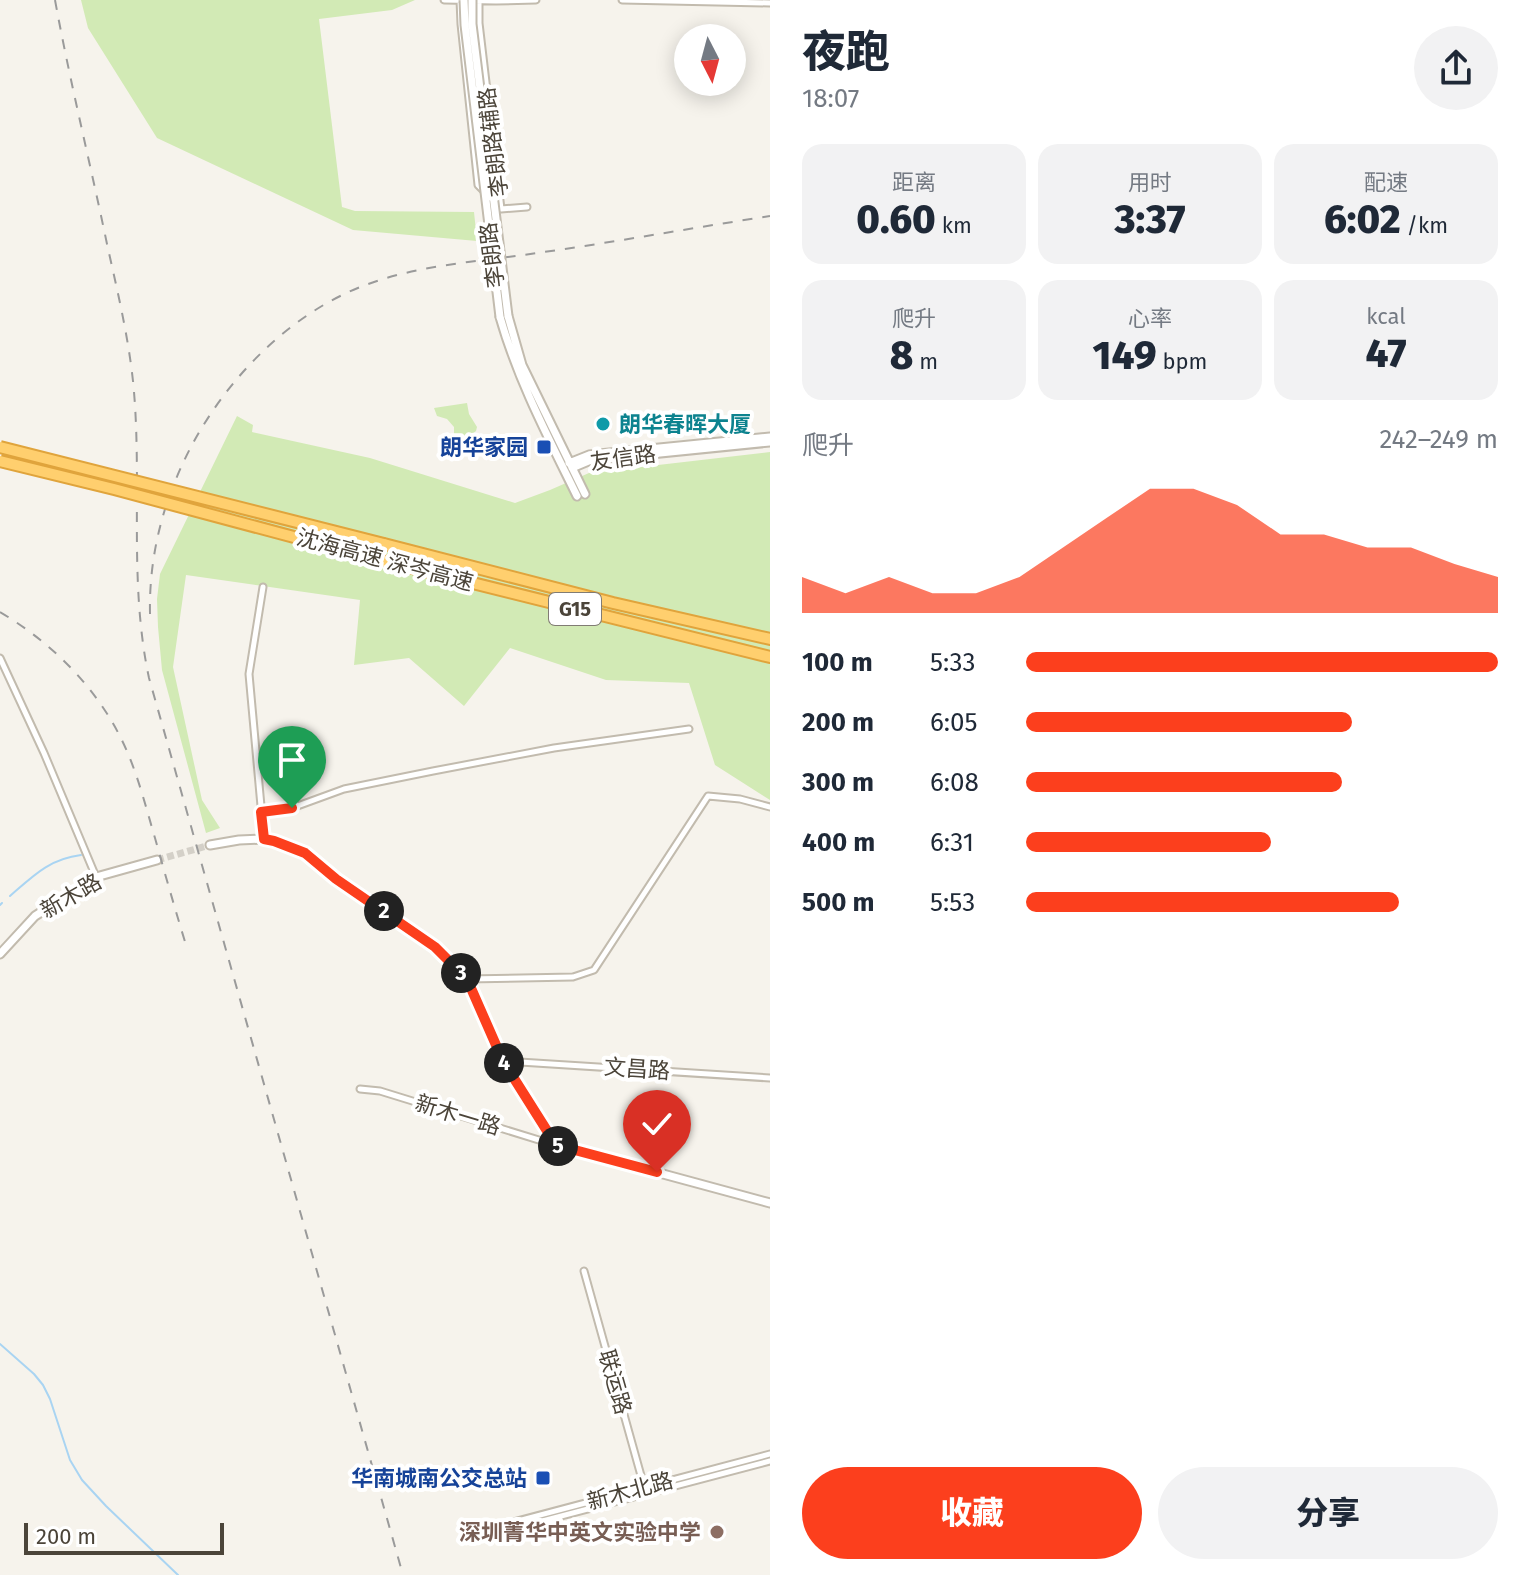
<!DOCTYPE html>
<html lang="zh">
<head>
<meta charset="utf-8">
<style>
	:root { --surface:#fff; --page:#f2f2f3; --text:#1f2937; --muted:#747a83; --accent:#fc3f1d }
	body { margin:0; font-family:"Fira Sans","Noto Sans SC",sans-serif; background:var(--page); color:var(--text); height:100vh; display:flex; flex-direction:column; font-size:30px; white-space:nowrap }
	* { box-sizing:border-box; margin:0 }
	p { font-size:26px; color:var(--muted) }
	.icon { flex:none; width:44px; height:44px; fill:none; stroke:currentColor; stroke-width:2; stroke-linecap:round; stroke-linejoin:round }
	.map { position:relative; flex:1; overflow:hidden }
	.details { display:flex; flex-direction:column; background:var(--surface); width:760px }
	.details>* { flex:none }
	.needle { width:52px; rotate:174deg }
	.fabs { position:absolute; left:674px; top:24px; display:grid; gap:16px }
	.fabs a { display:grid; place-items:center; width:72px; height:72px; border-radius:50%; background:var(--surface); box-shadow:0 4px 20px #0003; font-size:40px }
	.scale { position:absolute; left:24px; bottom:20px; width:200px; box-sizing:border-box; padding-left:8px; border:4px solid #4b4439; border-top:0; font-size:22px; line-height:28px; white-space:nowrap; color:#4b4439; -webkit-text-stroke:6px #fff; paint-order:stroke }
	.pin { position:absolute; display:grid; place-items:center; width:68px; height:68px; color:#fff; margin:-82px -34px; border-radius:50% 50% 50% 0; rotate:-45deg; box-shadow:0 0 8px #0007 }
	.pin .icon { rotate:45deg }
	.km { position:absolute; width:40px; height:40px; margin:-20px; border-radius:50%; background:#222; color:#fff; font-size:22px; line-height:40px; text-align:center }
	.round { display:grid; place-items:center; flex:none; width:84px; height:84px; border-radius:42px; background:var(--page) }
	.overview { display:flex; align-items:center; justify-content:space-between; height:136px; padding:0 32px }
	h1 { font-size:44px; font-weight:800; line-height:60px }
	.metrics { display:grid; grid-template-columns:repeat(3,1fr); gap:12px; height:136px; padding:8px 32px }
	.metrics div { display:grid; align-content:center; border-radius:20px; background:var(--page); text-align:center }
	.metrics b { font-size:40px; font-weight:800 }
	.metrics small { font-size:22px; font-weight:400 }
	.metrics p { font-size:22px }
	.chart { height:224px; padding:16px 32px }
	.chart p { display:flex; justify-content:space-between }
	.chart svg { width:100%; height:144px; margin-top:8px; fill:var(--accent); opacity:.7 }
	.primary-button { display:flex; gap:16px; margin-top:auto; padding:16px 32px }
	.primary-button a { flex:1; height:92px; border-radius:48px; background:var(--accent); color:#fff; font-size:32px; font-weight:800; line-height:92px; text-align:center }
	.primary-button a+a { background:var(--page); color:var(--text) }
	ul { padding:0 32px; list-style:none; font-size:26px }
	li { display:grid; grid-template-columns:128px 96px 1fr; align-items:center; height:60px }
	li i { height:20px; border-radius:10px; background:var(--accent) }
	main { display:flex; flex:1; min-height:0 }
	.map>svg:first-child { display:block }
</style>
</head>
<body>
<main>
<div class="map">
<svg width="770" height="1575" viewBox="0 0 770 1575">
	<rect width="100%" height="100%" fill="#f6f3ec"/>
	<path fill="#d2eab5" d="M81 0H415L392 10 319 19 342 207 355 211 474 212 477 241 353 230 157 138 88 28Z
		M467 403 469 414 477 427 476 431 455 448 450 444 454 437V427L447 419 437 416 434 408Z
		M237 416 253 425 252 432 370 458 515 503 550 490 589 473 770 452V800L715 765 689 683 606 680 510 648 464 706 409 658 354 665 360 600 186 575 173 667 202 800 220 828 206 833 162 670 158 627 157 599 160 574Z"/>
	<g fill="none" stroke-linecap="round" stroke-linejoin="round">
		<path stroke="#a9d4f2" stroke-width="2" d="M10 896C33 876 49 859 81 855
			M0 905 2 903
			M0 1344 34 1374 43 1385 50 1399 70 1460 82 1480 106 1506 178 1575"/>
		<path stroke="#d4d0c8" stroke-width="7" stroke-dasharray="7 3.5" stroke-linecap="butt" d="M157 860 210 845"/>
		<defs>
			<path id="minor" d="M444 0 496 1 536 0
				M460 0 461 24 478 185 485 192
				M479 0V23L501 209
				M622 0 770 3
				M501 209 527 207
				M263 587 249 674 264 839
				M0 658 44 753 96 877
				M261 812 292 808 344 789 433 771 554 748 689 729
				M467 979 573 977 594 970 708 796 740 799 770 807
				M504 1061 770 1078
				M360 1089 380 1091 555 1145
				M584 1271 645 1490
				M491 1528 770 1454
				M493 1534 770 1461"/>
			<path id="tertiary" d="M508 316 522 365 585 494
				M500 317C518 380 548 437 577 496
				M569 463 589 455 770 437
				M572 468 591 460 770 442
				M210 845 239 840 264 839 274 841 305 853 336 879 435 947 467 979 503 1061 556 1145 770 1203
				M0 954 35 916 96 877 157 860"/>
			<path id="motorway" d="M384 544 613 603 770 639
				M380 560 770 657"/>
		</defs>
		<use href="#minor" stroke="#c2bbae" stroke-width="9"/>
		<use href="#tertiary" stroke="#c2bbae" stroke-width="11"/>
		<use href="#motorway" stroke="#e0a43c" stroke-width="14"/>
		<use href="#minor" stroke="#fff" stroke-width="5"/>
		<use href="#tertiary" stroke="#fff" stroke-width="7"/>
		<use href="#motorway" stroke="#ffcf6e" stroke-width="10"/>
		<path stroke="#9a9a9a" stroke-width="2" stroke-dasharray="10 10" stroke-linecap="butt" d="M55 0C70 82 90 162 107 244 117 289 128 335 133 381 143 480 128 580 149 678L403 1575
			M0 612C57 646 104 695 129 756 140 783 147 811 155 838 165 874 175 909 186 945
			M150 614C149 568 158 522 176 479 211 393 286 310 377 281 428 264 484 261 537 253 615 242 692 228 770 216"/>
		<defs>
			<path id="tertiary-bridge" d="M464 0 465 25 500 317
				M472 0V24L508 316"/>
			<path id="motorway-bridge" d="M0 447 384 544
				M0 461 114 489 380 560"/>
		</defs>
		<use href="#tertiary-bridge" stroke="#c2bbae" stroke-width="11" stroke-linecap="butt"/>
		<use href="#motorway-bridge" stroke="#e0a43c" stroke-width="14" stroke-linecap="butt"/>
		<use href="#tertiary-bridge" stroke="#fff" stroke-width="7"/>
		<use href="#motorway-bridge" stroke="#ffcf6e" stroke-width="10"/>
	</g>
	<g fill="none" stroke-linecap="round" stroke-linejoin="round">
		<defs>
			<path id="route" d="M292 808 261 812 264 839 274 841 305 853 336 879 435 947 467 979 503 1061 556 1145 657 1172"/>
		</defs>
		<use href="#route" stroke="#fff" stroke-width="16"/>
		<use href="#route" stroke="#fc3f1d" stroke-width="10"/>
	</g>
	<circle fill="#0f9aa8" stroke="#fff" stroke-width="3" cx="603" cy="424" r="8"/>
	<g fill="#1a4fb4" stroke="#fff" stroke-width="3">
		<rect x="536" y="439" width="16" height="16" rx="4"/>
		<rect x="535" y="1470" width="16" height="16" rx="4"/>
	</g>
	<circle fill="#8d6e63" stroke="#fff" stroke-width="3" cx="717" cy="1532" r="8"/>
	<g text-anchor="middle" dominant-baseline="central" stroke-width="8" stroke-linejoin="round" paint-order="stroke">
		<rect fill="#fff" stroke="#817c74" stroke-width="2" x="549" y="593" width="52" height="32" rx="6"/>
		<g font-size="20" font-weight="bold" fill="#4b4439">
			<text x="575" y="609">G15</text>
		</g>
		<g font-size="22" fill="#4b4439" stroke="#fff">
			<text transform="translate(493 142) rotate(-97)">李朗路辅路</text>
			<text transform="translate(492 255) rotate(-97)">李朗路</text>
			<text transform="translate(623 458) rotate(-8)">友信路</text>
			<text transform="translate(385 560) rotate(15)">沈海高速 深岑高速</text>
			<text transform="translate(71 896) rotate(-30)">新木路</text>
			<text transform="translate(637 1069) rotate(4)">文昌路</text>
			<text transform="translate(458 1115) rotate(17)">新木一路</text>
			<text transform="translate(615 1382) rotate(74)">联运路</text>
			<text transform="translate(630 1491) rotate(-15)">新木北路</text>
		</g>
		<g font-size="22" font-weight="bold" fill="#0d838f" stroke="#fff" text-anchor="start">
			<text x="619" y="424">朗华春晖大厦</text>
		</g>
		<g font-size="22" font-weight="bold" fill="#164399" stroke="#fff" text-anchor="end">
			<text x="528" y="447">朗华家园</text>
			<text x="527" y="1478">华南城南公交总站</text>
		</g>
		<g font-size="22" font-weight="bold" fill="#785e54" stroke="#fff" text-anchor="end">
			<text x="701" y="1532">深圳菁华中英文实验中学</text>
		</g>
	</g>
</svg>
<div class="fabs">
<a><svg class="needle" viewBox="-14 -14 28 28"><path d="M0-13l5 13h-10z" fill="#e53935"/><path d="M0 13l5-13h-10z" fill="#747a83"/></svg></a>
</div>
<div class="scale">200 m</div>
<div class="pin" style="left:292px;top:808px;background:#1e9e55"><svg class="icon" aria-label="arrive" viewBox="0 0 24 24"><path d="M6 21V4h12l-3 4 3 4H6"/></svg></div>
<div class="pin" style="left:657px;top:1172px;background:#d93025"><svg class="icon" aria-label="check" viewBox="0 0 24 24"><path d="M5 12l5 5 9-10"/></svg></div>
<b class="km" style="left:384px;top:911px">2</b>
<b class="km" style="left:461px;top:973px">3</b>
<b class="km" style="left:504px;top:1063px">4</b>
<b class="km" style="left:558px;top:1146px">5</b>
</div>
<section class="details">
<div class="overview"><div><h1>夜跑</h1><p>18:07</p></div><a class="round"><svg class="icon" aria-label="share" viewBox="0 0 24 24"><path d="M12 15V3M7 8l5-5 5 5M5 13v7h14v-7"/></svg></a></div>
<div class="metrics">
<div><p>距离</p><b>0.60<small> km</small></b></div>
<div><p>用时</p><b>3:37</b></div>
<div><p>配速</p><b>6:02<small> /km</small></b></div>
</div>
<div class="metrics">
<div><p>爬升</p><b>8<small> m</small></b></div>
<div><p>心率</p><b>149<small> bpm</small></b></div>
<div><p>kcal</p><b>47</b></div>
</div>
<div class="chart"><p><span>爬升</span>242–249 m</p>
<svg viewBox="0 0 160 44" preserveAspectRatio="none"><path d="M0 44V33L10 38L20 33L30 38L40 38L50 33L60 24L70 15L80 6L90 6L100 11L110 20L120 20L130 24L140 24L150 29L160 33V44z"/></svg>
</div>
<ul>
<li><b>100 m</b>5:33<i style="width:100%"></i></li>
<li><b>200 m</b>6:05<i style="width:69%"></i></li>
<li><b>300 m</b>6:08<i style="width:67%"></i></li>
<li><b>400 m</b>6:31<i style="width:52%"></i></li>
<li><b>500 m</b>5:53<i style="width:79%"></i></li>
</ul>
<div class="primary-button"><a>收藏</a><a>分享</a></div>
</section>
</main>
</body>
</html>
